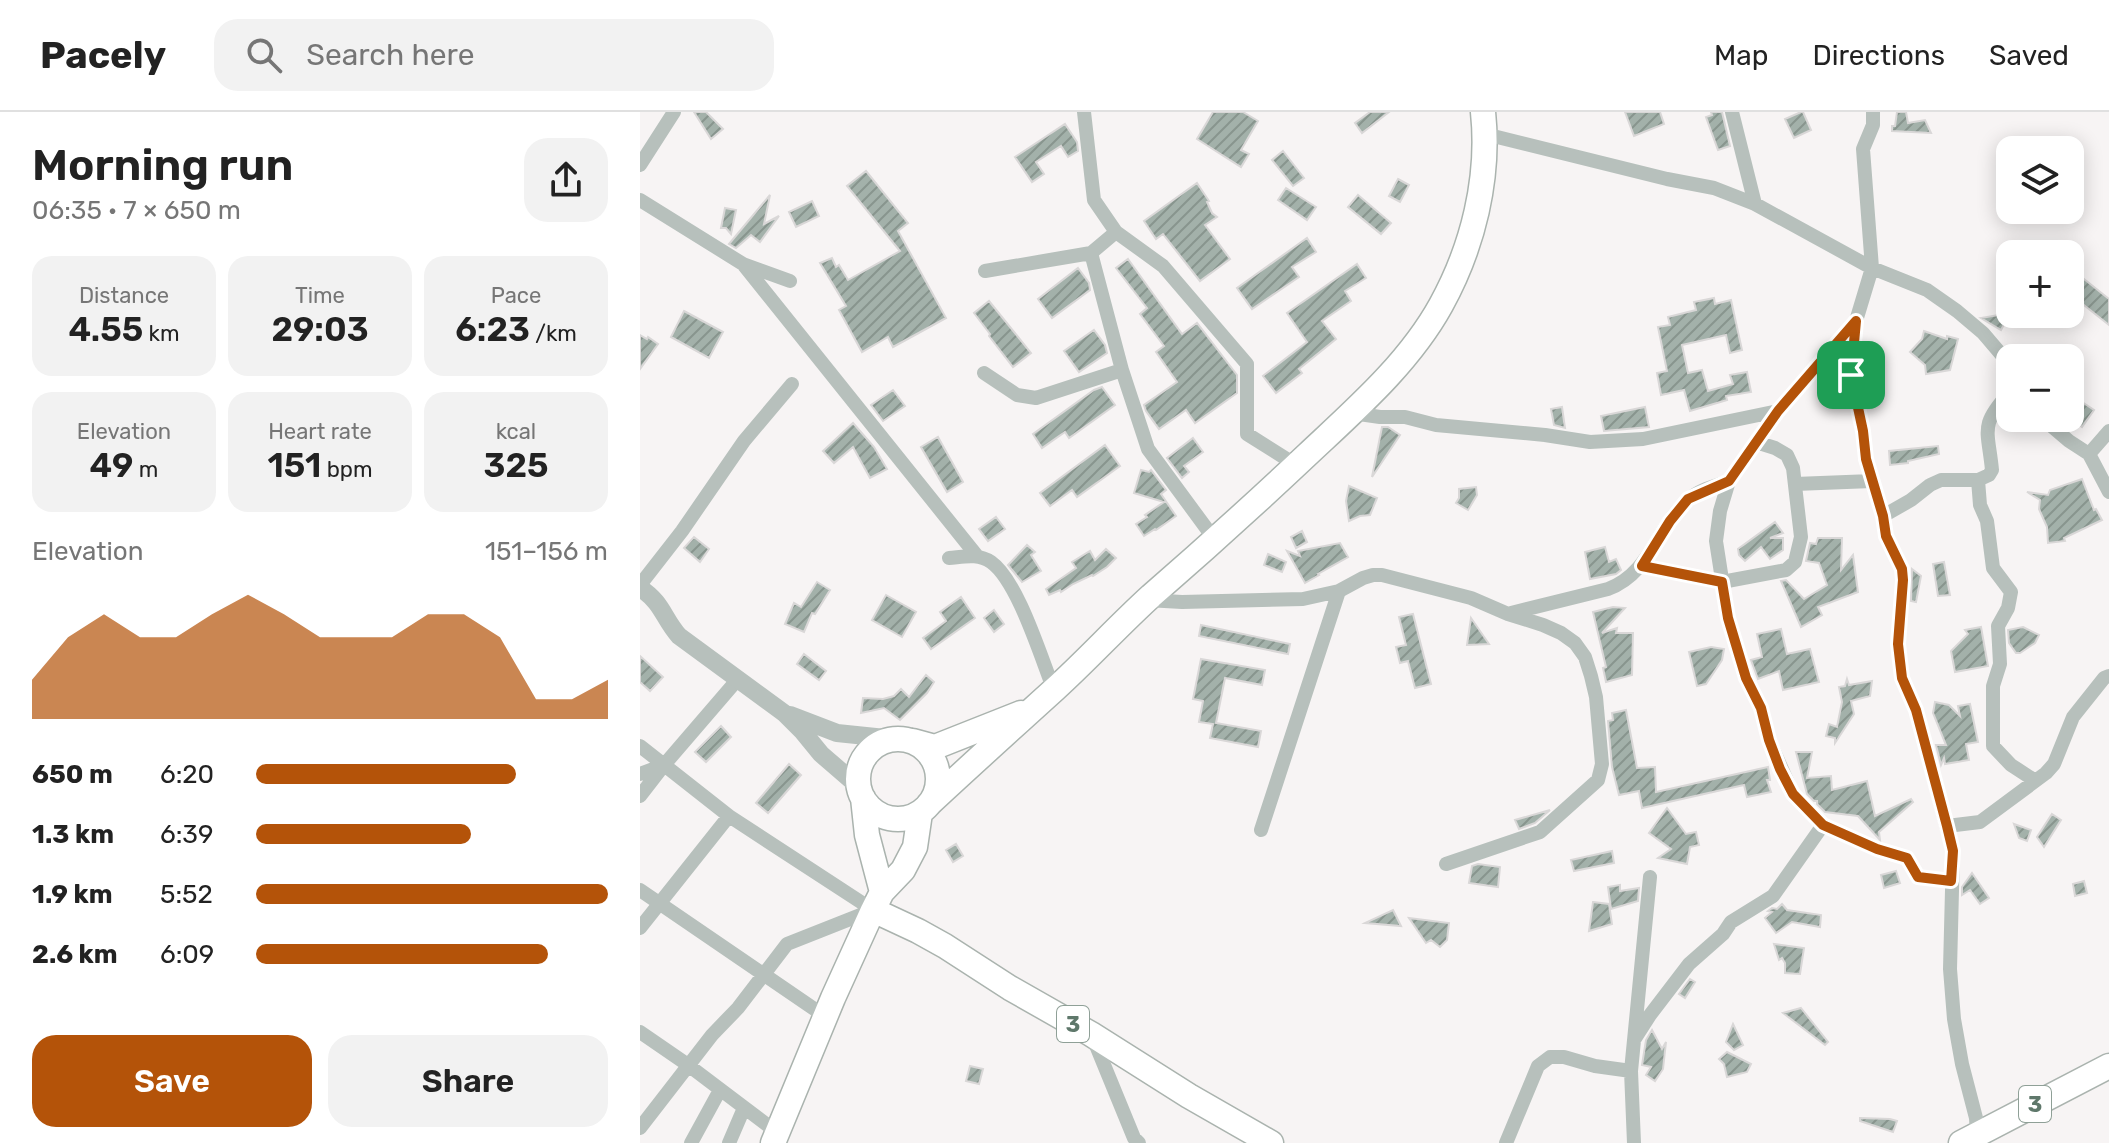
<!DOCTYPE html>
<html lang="en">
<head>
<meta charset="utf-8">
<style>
	:root { --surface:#fff; --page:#f2f2f2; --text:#222; --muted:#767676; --line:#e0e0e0; --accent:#b45309 }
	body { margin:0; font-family:Rubik,sans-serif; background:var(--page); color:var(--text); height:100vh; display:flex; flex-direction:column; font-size:30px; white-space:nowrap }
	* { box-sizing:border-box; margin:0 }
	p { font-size:26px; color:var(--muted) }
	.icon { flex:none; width:44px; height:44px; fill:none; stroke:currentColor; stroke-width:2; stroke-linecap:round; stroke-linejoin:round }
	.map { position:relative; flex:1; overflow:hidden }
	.sheet { display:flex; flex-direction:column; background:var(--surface); width:640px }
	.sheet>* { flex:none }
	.buttons { position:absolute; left:1356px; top:24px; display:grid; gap:16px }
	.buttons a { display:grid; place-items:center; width:88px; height:88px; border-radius:16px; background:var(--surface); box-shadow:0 4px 20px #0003; font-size:40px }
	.pin { position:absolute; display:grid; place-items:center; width:68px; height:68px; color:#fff; margin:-34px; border-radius:16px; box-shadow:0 4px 12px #0006 }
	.round { display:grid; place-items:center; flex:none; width:84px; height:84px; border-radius:24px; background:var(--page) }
	.summary { display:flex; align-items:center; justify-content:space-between; height:136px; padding:0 32px }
	h1 { font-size:44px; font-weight:600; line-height:60px }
	.stats { display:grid; grid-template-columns:repeat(3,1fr); gap:12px; height:136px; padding:8px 32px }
	.stats div { display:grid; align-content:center; border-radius:20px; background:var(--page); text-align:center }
	.stats b { font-size:34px; font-weight:600 }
	.stats small { font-size:22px; font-weight:400 }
	.stats p { font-size:22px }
	.chart { height:224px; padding:16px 32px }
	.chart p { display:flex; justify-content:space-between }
	.chart svg { width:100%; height:144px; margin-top:8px; fill:var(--accent); opacity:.7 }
	.cta { display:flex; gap:16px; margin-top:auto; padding:16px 32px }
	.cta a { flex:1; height:92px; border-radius:24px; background:var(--accent); color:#fff; font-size:32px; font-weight:600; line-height:92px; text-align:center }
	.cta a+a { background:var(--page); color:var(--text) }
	ul { padding:0 32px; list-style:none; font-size:26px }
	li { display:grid; grid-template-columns:128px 96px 1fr; align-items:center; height:60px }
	li i { height:20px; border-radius:10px; background:var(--accent) }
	header { display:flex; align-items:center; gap:48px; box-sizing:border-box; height:112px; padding:0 40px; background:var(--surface); border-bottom:2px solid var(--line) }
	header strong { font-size:38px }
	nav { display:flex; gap:44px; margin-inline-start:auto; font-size:28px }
	.search { width:560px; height:72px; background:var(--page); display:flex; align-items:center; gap:20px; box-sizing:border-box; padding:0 28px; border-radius:24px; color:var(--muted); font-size:30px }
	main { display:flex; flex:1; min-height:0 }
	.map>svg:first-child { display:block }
</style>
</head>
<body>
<header>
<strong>Pacely</strong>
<div class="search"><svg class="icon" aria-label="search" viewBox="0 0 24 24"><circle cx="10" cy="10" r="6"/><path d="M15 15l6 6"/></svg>Search here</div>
<nav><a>Map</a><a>Directions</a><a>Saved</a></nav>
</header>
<main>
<section class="sheet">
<div class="summary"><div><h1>Morning run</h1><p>06:35 · 7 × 650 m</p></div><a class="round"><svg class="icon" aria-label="share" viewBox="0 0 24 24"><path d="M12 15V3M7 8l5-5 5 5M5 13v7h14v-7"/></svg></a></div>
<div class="stats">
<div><p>Distance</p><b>4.55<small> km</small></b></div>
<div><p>Time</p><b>29:03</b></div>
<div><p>Pace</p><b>6:23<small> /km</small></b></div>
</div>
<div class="stats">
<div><p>Elevation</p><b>49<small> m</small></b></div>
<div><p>Heart rate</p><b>151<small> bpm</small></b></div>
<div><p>kcal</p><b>325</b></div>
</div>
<div class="chart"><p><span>Elevation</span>151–156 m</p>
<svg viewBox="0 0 160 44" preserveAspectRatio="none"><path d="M0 44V32L10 19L20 12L30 19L40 19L50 12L60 6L70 12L80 19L90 19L100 19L110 12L120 12L130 19L140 38L150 38L160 32V44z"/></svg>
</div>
<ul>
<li><b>650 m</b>6:20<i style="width:74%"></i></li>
<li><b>1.3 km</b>6:39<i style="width:61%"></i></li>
<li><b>1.9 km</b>5:52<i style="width:100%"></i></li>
<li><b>2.6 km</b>6:09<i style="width:83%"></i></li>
</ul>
<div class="cta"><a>Save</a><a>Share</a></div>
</section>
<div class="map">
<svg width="1469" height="1031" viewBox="0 0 1469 1031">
	<defs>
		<pattern id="building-hatch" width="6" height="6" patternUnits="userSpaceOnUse" patternTransform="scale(2)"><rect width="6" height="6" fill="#a3b1aa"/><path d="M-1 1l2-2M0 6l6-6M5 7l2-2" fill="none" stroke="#88958e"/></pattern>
	</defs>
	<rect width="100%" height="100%" fill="#f7f4f4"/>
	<path fill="url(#building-hatch)" stroke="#d9d7d7" stroke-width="2" d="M54 0H66L83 17 71 27Z
		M573 0H603L618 9 601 38 609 42 601 55 557 27Z
		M730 0H749L722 21 715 11Z
		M985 0H1020L1024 12 994 24Z
		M1071 0H1082L1090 34 1078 38 1066 5 1072 3Z
		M1161 0H1163L1171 18 1154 26 1145 7Z
		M1257 0H1266L1268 11 1285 8 1291 21 1252 19V14H1255Z
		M425 12 437 30 438 39 428 45 421 34 396 50 404 62 392 70 375 45Z
		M643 39 664 66 653 74 632 48Z
		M226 59 268 111 258 119 306 206 253 235 248 225 222 240 199 198 206 194 180 151 192 146 196 155 199 153 208 168 260 139 207 74Z
		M758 67 769 73 760 90 749 84Z
		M557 71 569 89 567 90 572 101 577 105 565 113 590 147 560 169 523 122 516 127 504 109Z
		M646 76 676 95 667 108 638 88Z
		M130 83 124 112 139 104 120 130 111 123 96 136 89 132Z
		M718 83 751 111 741 122 708 95Z
		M172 89 179 104 156 115 149 100Z
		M85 96 96 98 91 122 86 116H81Z
		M667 126 676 140 652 155 659 165 612 197 597 176Z
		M488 147 542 222 557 211 597 263V281L555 311 546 298 519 317 506 299 504 293 537 270 516 240 524 234 500 202 507 196 476 156Z
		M717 152 726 166 705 179 711 189 682 209 696 227 659 257 662 261 636 281 623 264 667 230 647 201Z
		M438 156 449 171 450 178 412 206 398 187Z
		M1439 163 1469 187V213L1430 182V174Z
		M1074 186 1075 192 1091 188 1102 238 1090 241 1086 223 1042 233 1048 261 1062 258 1068 279 1093 272 1090 263 1107 260 1111 280 1086 284 1087 288 1050 299 1044 278 1021 283 1017 261 1027 259 1018 215 1030 213 1028 205 1056 198 1054 190Z
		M349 189 391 241 373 255 349 224 350 222 334 201Z
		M44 199 83 220 69 246 31 225Z
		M1370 201 1361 218 1341 206Z
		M454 218 465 233 467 241 439 260 424 239Z
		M1284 219 1307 227V224L1318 227 1310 258 1286 262 1285 253 1270 240 1282 227Z
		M0 223 7 227 8 225 18 232 0 257Z
		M462 275 475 293 429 326 425 320 402 336 393 322 454 278Z
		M253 278 265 294 243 309 231 293Z
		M1430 282 1454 298 1442 315 1430 306Z
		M922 295 925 316 914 313 911 297Z
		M1005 295 1009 315 964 319 961 304Z
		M213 311 234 335 247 357 230 366 213 335 194 351 183 339Z
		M742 315H748L760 323 732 365Z
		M298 325 323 370 307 380 281 335Z
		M553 326 563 340 544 354 549 360 542 366 527 346Z
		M465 333 480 354 437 385 432 378 410 394 400 381Z
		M1298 334 1299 342 1268 349V351L1250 353 1249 339Z
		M501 358 509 360 511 358 526 378 521 382 536 404 516 418 515 417 504 424 496 412 507 405 505 403 524 390 494 381Z
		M1442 367 1454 398 1456 397 1462 408 1424 426 1425 429 1408 431 1407 415 1399 397 1400 388 1387 380 1408 383 1410 378Z
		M709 374 737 386 730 403 720 404 709 409 706 389Z
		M836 375 837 383 828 398 816 391 819 386V377Z
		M356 405 365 417 348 429 339 417Z
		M1135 410 1143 421 1130 426H1143V438L1130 447 1121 435 1105 449 1099 443 1098 437Z
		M662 419 667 430 656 436 651 425Z
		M54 425 69 437 60 450 44 436Z
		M1178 426H1202L1201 458 1213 443 1218 480 1178 495 1182 503 1161 515 1141 469 1146 468 1164 487 1187 473 1179 451 1166 449 1170 431 1176 432Z
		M700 431 708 445 678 462 679 463 665 471 647 439 660 444 658 439Z
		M387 433 395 440 391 443 401 459 382 470 368 453Z
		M965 435 969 450 976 447 981 458 976 462 950 467 945 440Z
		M466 437 476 446 467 455 453 464 452 463 433 472 421 480 420 478 409 483 406 477 436 456 432 450 450 439 455 448Z
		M628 442 646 450 642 460 624 453Z
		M1304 450 1310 483 1298 484 1293 452Z
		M1272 457 1281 464 1276 490 1271 489Z
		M177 470 190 478 175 502 172 501 164 520 145 512 154 491 161 495Z
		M246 483 276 500 262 525 232 508Z
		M321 485 335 506 291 537 283 526 306 509 300 500Z
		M973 495 985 496 962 521 977 516 976 521H993L992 563 966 570 963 556 966 555 953 500Z
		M354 498 364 512 354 520 344 506Z
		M773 502 791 572 775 576 768 549 760 551 756 535 766 533 759 505Z
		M831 506 849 532 827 533Z
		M561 513 650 532 648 542 559 524Z
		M1341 515 1348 554 1315 560 1311 539 1328 522 1325 518Z
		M1383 515 1399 523 1395 531 1380 541H1376L1369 531 1368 518Z
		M1141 517 1147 542 1170 537 1179 570 1143 578 1139 559 1118 567 1111 548 1122 545 1117 522Z
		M1071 535 1084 537 1082 548 1066 572 1057 574 1049 540Z
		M164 542 186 559 179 568 157 552Z
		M0 544 23 565 10 579 0 570Z
		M561 547 625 558 622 573 585 566 576 611 621 619 618 635 570 626 573 612 559 610 563 589 553 587Z
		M286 563 294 570 287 581 260 608 244 596 221 601 223 586 243 587 254 584 261 577 269 585Z
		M1207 567 1209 573 1232 569 1230 584 1211 589 1214 602 1195 631V626L1186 624 1189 612 1197 615 1202 590 1199 575 1205 574Z
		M1295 590 1309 593 1320 604 1318 594 1330 592 1338 630 1326 632 1329 648 1305 652 1304 646 1301 653 1296 633H1306L1293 601Z
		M986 598 997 656 1015 655 1016 680 1128 655 1130 668H1127L1131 680 1107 685 1104 673 1002 696 999 679 979 683 972 655 968 609 973 608 972 601Z
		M81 614 91 625 66 650 55 640Z
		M1156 640H1172L1167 666 1191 664 1192 678 1227 669 1235 704 1271 687 1273 690 1239 720 1240 728 1218 704 1185 700 1177 692V689H1174L1167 682Z
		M149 652 161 663 128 701 116 691Z
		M1027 696 1046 722 1056 720 1059 733 1050 735 1047 752 1018 746 1031 737 1009 721Z
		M910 698 895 711 879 717 875 708Z
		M1412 702 1421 708 1404 735 1397 725Z
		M1374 712 1391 718 1387 729 1379 726Z
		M316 732 323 744 313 750 306 738Z
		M972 739 974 751 934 759 931 748Z
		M838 752 860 755 858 775 829 771 832 754Z
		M1256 759 1260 771 1244 776 1241 763Z
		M1332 761 1349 786 1340 792 1330 778 1322 783V775Z
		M1444 769 1447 781 1435 784 1433 772Z
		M980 773V779L999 776 998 789 971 797 968 775Z
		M953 790 969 792 972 812 949 819Z
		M1142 792 1147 798 1181 803 1180 815 1152 810 1136 821 1125 806 1132 800 1128 799 1132 796 1137 797Z
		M753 798 761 814 725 811Z
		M769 806 809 811 807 828 800 835 791 828 786 831Z
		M1134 832 1164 836 1160 862 1145 861V851L1142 846 1139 848Z
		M1050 867 1055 870 1045 886 1039 882Z
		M1161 896 1188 930 1185 933 1143 901Z
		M1093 912 1103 933 1094 938 1086 930Z
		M1012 918 1022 937 1026 930 1023 957 1015 969 1006 963 1011 955 1002 953 1006 928Z
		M1087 940 1111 952 1107 960 1087 965 1084 952 1079 947Z
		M330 954 343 957 339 972 326 969Z
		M1220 1006 1250 1007 1257 1009 1253 1020 1220 1009Z"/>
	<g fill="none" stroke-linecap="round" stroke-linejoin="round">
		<defs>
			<path id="trunk" d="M218 667a40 40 0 1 1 80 0a40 40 0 1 1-80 0Z
				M273 629 295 635 381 601
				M223 686 227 723 242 780
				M289 692C331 653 373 615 415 577 448 547 478 514 511 484 564 438 617 390 668 342 716 297 769 251 801 193 833 135 850 66 843 0
				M233 798 278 819 305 834 370 876 451 922 549 984 631 1031
				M133 1031 193 886 233 798 242 780 263 758 275 735 280 701
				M1321 1031 1469 954"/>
		</defs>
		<use href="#trunk" stroke="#aab3ae" stroke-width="27"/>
		<path stroke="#b7c0bc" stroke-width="14" d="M444 0 454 88 476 120 523 154 607 252V322L656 353
			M1092 0 1115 92
			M1233 0V13L1223 37 1232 156 1216 209 1211 263 1223 319 1226 347 1243 404 1246 424 1262 457 1263 468 1258 532 1262 566 1276 598 1313 739 1310 857 1314 907 1322 952 1336 1006 1337 1023
			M845 22 1027 67 1074 76 1115 92 1232 156 1287 178 1317 199 1343 221 1366 248 1370 257
			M0 53 34 0
			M0 88 103 152 150 169
			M476 120 451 141 482 258 508 337 575 428
			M103 152 337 444
			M345 159 451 141
			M344 261 377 283 396 286 482 258
			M712 301 740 305H765L796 313 905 323 950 330 1003 327 1138 299
			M1402 306 1429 329 1449 342 1469 380
			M1449 342 1469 319
			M1338 368 1340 393 1347 409 1353 456 1371 480 1368 496 1358 514 1360 552 1353 574V634L1371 653 1394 668
			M1155 372 1232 369
			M1243 404 1271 388 1290 373 1301 368H1338L1349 363 1352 358C1348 317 1339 314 1370 280
			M309 446C323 445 338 441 351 450 378 469 401 546 414 578
			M1002 454 1082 470 1146 458 1155 450 1161 425 1153 356 1147 343 1135 336 1116 330
			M0 473 42 419 104 329 152 272
			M507 488 542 490 663 487 699 479 723 466 733 463H742L831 486 868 502 903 513 921 521 935 531 945 545 951 564 956 585 962 652 958 668 900 720 806 752
			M871 501 968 477C1011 461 1016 415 1048 388 1058 378 1075 374 1089 369
			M0 634 89 704 233 798
			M0 662 24 653
			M0 684 24 653 98 567
			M1183 713 1153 682 1129 628 1121 596 1106 566 1088 506 1076 429 1080 399 1089 369 1138 299 1216 209
			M1307 714 1340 710 1406 661 1414 652 1433 605 1464 566 1469 564
			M621 718 699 479
			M0 778 186 905
			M0 816 89 704
			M0 920 48 953 138 1021
			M453 926 494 1026 499 1031
			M994 928 1010 903 1049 852 1083 822 1091 810 1133 784 1183 713 1237 737 1267 746 1278 765 1311 769
			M0 1016 72 923 98 896 147 832 233 798
			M51 1031 80 978
			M89 1031 104 996
			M866 1031 898 954 910 945H924L955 954 991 959
			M994 1031 991 959 1010 765"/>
		<path stroke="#b7c0bc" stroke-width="18" d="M0 476C23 491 23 506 39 524L144 601 163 620 181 642 218 674
			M150 603 197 621 255 627"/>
		<use href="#trunk" stroke="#fff" stroke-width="24"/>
	</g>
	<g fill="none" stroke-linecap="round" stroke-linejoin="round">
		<defs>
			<path id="route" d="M1216 209 1211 263 1223 319 1226 347 1243 404 1246 424 1262 457 1263 468 1258 532 1262 566 1276 598 1307 714 1313 739 1311 769 1278 765 1267 746 1237 737 1183 713 1153 682 1140 657 1129 628 1121 596 1106 566 1088 506 1082 470 1002 454 1030 409 1048 387 1089 369 1138 299Z"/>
		</defs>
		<use href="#route" stroke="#fff" stroke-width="16"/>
		<use href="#route" stroke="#b45309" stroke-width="10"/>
	</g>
	<g text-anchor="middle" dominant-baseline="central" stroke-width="8" stroke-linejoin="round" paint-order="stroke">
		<g fill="#fff" stroke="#8fa097" stroke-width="2">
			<rect x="417" y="894" width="32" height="36" rx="6"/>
			<rect x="1379" y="974" width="32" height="36" rx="6"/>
		</g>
		<g font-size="22" font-weight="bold" fill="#5f786b">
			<text x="433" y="912">3</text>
			<text x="1395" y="992">3</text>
		</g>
	</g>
</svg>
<div class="buttons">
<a><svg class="icon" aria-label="layers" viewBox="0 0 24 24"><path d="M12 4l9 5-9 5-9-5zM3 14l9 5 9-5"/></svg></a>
<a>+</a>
<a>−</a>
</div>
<div class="pin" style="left:1211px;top:263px;background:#1e9e55"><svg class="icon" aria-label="arrive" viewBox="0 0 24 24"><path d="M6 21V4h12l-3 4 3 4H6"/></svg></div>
</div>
</main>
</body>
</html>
